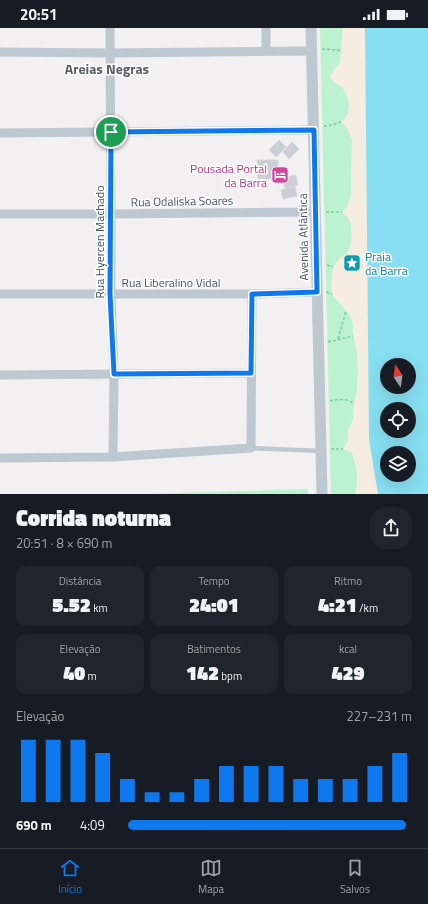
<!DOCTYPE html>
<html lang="pt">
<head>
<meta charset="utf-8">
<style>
	:root { --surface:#171b24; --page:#20242c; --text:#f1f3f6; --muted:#9ea1a6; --line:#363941; --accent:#0e78ee }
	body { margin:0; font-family:"Titillium Web",sans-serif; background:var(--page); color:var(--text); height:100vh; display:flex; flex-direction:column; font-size:15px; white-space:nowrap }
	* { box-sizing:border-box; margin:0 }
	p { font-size:13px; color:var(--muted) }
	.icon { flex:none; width:22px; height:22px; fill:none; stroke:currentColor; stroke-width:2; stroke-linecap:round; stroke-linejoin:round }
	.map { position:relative; height:466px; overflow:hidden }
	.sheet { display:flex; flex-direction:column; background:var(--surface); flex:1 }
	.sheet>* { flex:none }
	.needle { width:26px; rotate:347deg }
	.tools { position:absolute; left:380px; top:330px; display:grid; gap:8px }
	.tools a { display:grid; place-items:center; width:36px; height:36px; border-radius:50%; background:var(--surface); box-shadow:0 4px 16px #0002; font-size:20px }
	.pin { position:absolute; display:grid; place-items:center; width:34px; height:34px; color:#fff; margin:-17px; border:2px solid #fff; border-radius:50%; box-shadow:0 1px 4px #0007 }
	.round { display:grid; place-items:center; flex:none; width:42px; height:42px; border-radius:16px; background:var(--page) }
	.headline { display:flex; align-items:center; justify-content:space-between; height:68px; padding:0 16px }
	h1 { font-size:22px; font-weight:800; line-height:30px }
	.figures { display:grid; grid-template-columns:repeat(3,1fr); gap:6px; height:68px; padding:4px 16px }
	.figures div { display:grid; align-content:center; border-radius:10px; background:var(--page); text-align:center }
	.figures b { font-size:20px; font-weight:800 }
	.figures small { font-size:11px; font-weight:400 }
	.figures p { font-size:11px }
	.chart { height:112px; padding:8px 16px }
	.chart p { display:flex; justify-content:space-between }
	.chart svg { width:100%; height:72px; margin-top:4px; stroke:var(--accent); stroke-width:6 }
	ul { padding:0 16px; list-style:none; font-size:13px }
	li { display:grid; grid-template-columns:64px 48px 1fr; align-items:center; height:30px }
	li i { height:10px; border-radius:5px; background:var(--accent) }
	.status { display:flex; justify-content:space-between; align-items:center; height:28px; padding:0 20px; background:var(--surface); direction:ltr }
	.status svg { height:11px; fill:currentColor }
	.tab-bar { display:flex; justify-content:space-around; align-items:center; height:56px; border-top:1px solid var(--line); background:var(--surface); font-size:11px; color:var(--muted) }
	.tab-bar a { display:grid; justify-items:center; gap:2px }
	.tab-bar .current { color:var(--accent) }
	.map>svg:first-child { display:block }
</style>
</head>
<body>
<div class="status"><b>20:51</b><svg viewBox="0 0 49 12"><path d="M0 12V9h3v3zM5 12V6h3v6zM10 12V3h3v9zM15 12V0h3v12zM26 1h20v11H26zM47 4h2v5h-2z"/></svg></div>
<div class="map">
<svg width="428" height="466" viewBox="0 0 428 466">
	<rect width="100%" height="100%" fill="#f2f0f0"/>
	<path fill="#bcf2cf" d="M320 0H343L340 35 335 41 333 54 342 59 346 65 349 75 348 86 341 94 348 102 352 111 351 166 348 177 342 184 349 191 351 196 352 210 350 219 347 225 340 230 333 239 331 260 332 266 350 287 353 295V305L357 324 358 340 357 363 354 376 353 392 350 398 348 413 343 421 352 424C356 437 360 452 355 466H331Z
		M308 461V466H144Z"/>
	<path fill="#f4ede0" d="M343 0H365L369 412 378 466H355C360 452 356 437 352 424L343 421 348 413V403L353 392 354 376 357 363 358 340 357 324 353 305V295L350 287 332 266 331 260 333 239 340 230 347 225 350 219 352 210 351 196 349 191 342 184 348 177 351 166 352 111 348 102 341 94C343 92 346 90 348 87 351 81 348 65 343 60 339 56 334 55 330 50L331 46 340 35Z"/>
	<path fill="#87dff1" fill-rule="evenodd" d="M365 0H428V466H378L369 412ZM387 337H409V359H387ZM387 381H409V403H387ZM387 425H409V447H387Z"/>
	<path fill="#cbcfd5" stroke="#d3d6dc" d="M279 112 286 119 276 129 269 122Z
		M292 114 299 121 289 131 283 124Z
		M257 132H278V151H258Z
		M296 147 298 157 285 160 282 150Z
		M295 158 297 168 283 171 281 162Z"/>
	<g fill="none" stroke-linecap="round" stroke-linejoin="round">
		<path stroke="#72d29f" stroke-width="1.5" stroke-dasharray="3 2" stroke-linecap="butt" d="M322 21 337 22 342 23
			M324 98H328L341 94
			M326 184H342
			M327 237 333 239
			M326 264 332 266
			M338 311 346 283
			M328 314 353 308
			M330 373C338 371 348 370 354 376
			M331 421H343"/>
		<path stroke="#bdc8d0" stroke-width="4.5" d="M251 420 321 423"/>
		<path stroke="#bdc8d0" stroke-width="9" d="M110 0 111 186V266L114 346 113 429
			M266 0V23
			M0 24 110 25 312 23
			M0 105 314 102
			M0 186H111L315 184
			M0 266H252L317 264
			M0 347 251 345
			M0 430 113 429 251 420 252 266"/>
		<path stroke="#bdc8d0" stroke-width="11" d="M311 0 322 466"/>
	</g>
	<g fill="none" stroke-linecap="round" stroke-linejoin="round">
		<defs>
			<path id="route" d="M314 102 317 264 252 266 251 345 114 346 110 266 111 104Z"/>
		</defs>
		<use href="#route" stroke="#fff" stroke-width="8"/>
		<use href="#route" stroke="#0e78ee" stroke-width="5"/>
	</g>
	<defs>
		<symbol id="hotel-square" viewBox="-11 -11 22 22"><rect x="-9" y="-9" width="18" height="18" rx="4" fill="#d1479c" stroke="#fff"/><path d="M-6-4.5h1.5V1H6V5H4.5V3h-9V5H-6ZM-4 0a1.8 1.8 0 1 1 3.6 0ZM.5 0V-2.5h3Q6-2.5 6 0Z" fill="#fff"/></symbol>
		<symbol id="sight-square" viewBox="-11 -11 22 22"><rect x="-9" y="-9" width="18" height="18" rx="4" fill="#0f9aa8" stroke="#fff"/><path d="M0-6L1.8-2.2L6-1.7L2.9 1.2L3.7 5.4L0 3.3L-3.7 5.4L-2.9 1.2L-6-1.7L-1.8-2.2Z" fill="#fff"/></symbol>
	</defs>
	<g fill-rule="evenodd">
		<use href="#hotel-square" x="270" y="137" width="20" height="20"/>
		<use href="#sight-square" x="342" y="225" width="20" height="20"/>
	</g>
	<g text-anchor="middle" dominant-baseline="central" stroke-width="3" stroke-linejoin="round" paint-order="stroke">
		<g font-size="12" fill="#b23c85" stroke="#fff" text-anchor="end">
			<text x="267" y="140">Pousada Portal<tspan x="267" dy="14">da Barra</tspan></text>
		</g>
		<g font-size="12" fill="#46545f" stroke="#fff">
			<text transform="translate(182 173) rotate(-1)">Rua Odaliska Soares</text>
			<text transform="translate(303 209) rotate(-91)">Avenida Atlântica</text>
			<text transform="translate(99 214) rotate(-90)">Rua Hyercen Machado</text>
			<text x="171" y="254">Rua Liberalino Vidal</text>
		</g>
		<g font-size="12" fill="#0d838f" stroke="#fff" text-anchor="start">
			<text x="365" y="228">Praia<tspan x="365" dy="14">da Barra</tspan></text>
		</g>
		<g font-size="14" font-weight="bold" fill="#5c6065" stroke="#fff">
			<text x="107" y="40">Areias Negras</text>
		</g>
	</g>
</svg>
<div class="tools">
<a><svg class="needle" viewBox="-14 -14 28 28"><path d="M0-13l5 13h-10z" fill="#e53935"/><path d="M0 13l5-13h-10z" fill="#9ea1a6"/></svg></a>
<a><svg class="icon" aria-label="locate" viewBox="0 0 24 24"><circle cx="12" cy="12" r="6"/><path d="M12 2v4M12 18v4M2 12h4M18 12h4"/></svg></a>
<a><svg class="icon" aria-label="layers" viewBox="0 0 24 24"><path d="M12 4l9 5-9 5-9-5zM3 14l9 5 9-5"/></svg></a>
</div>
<div class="pin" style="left:111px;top:104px;background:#1e9e55"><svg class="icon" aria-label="arrive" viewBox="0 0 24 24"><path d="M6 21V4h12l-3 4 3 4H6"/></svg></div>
</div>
<section class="sheet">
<div class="headline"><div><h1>Corrida noturna</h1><p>20:51 · 8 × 690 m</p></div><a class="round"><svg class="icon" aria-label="share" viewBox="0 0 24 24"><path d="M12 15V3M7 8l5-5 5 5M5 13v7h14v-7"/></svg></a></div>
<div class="figures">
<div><p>Distância</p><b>5.52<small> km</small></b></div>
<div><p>Tempo</p><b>24:01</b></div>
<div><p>Ritmo</p><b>4:21<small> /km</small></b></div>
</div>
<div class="figures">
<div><p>Elevação</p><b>40<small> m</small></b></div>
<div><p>Batimentos</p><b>142<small> bpm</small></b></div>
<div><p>kcal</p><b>429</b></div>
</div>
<div class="chart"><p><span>Elevação</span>227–231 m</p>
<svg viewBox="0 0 160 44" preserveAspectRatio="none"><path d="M5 44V6M15 44V6M25 44V6M35 44V14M45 44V30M55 44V38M65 44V38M75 44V30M85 44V22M95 44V22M105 44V22M115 44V30M125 44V30M135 44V30M145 44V22M155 44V14"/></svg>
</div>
<ul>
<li><b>690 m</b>4:09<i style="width:98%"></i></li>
</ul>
</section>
<nav class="tab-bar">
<a class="current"><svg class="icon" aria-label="home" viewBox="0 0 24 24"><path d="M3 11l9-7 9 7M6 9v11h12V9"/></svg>Início</a>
<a><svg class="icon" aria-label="map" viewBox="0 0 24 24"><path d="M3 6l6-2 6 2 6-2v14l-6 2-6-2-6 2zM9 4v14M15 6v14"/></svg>Mapa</a>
<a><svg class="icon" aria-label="saved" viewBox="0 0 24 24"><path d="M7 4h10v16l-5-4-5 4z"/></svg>Salvos</a>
</nav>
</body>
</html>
